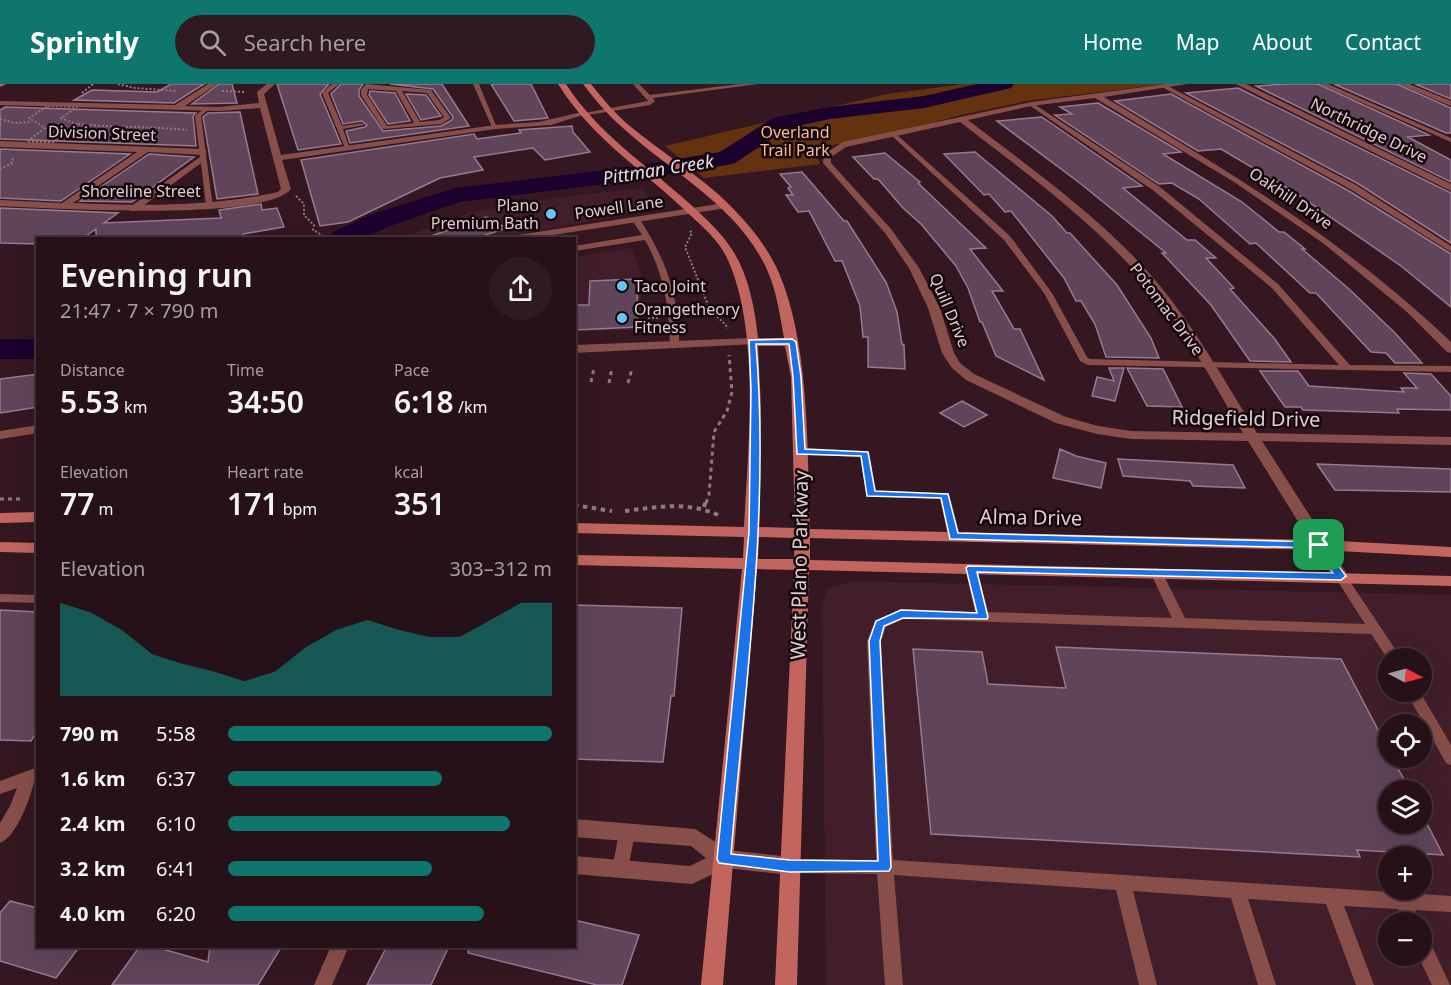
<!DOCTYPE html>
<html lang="en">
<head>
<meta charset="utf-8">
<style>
	:root { --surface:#271119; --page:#2f1a22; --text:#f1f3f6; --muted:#a49da2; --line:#433138; --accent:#0f766e }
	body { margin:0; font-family:"Noto Sans",sans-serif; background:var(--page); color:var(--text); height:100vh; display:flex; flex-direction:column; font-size:22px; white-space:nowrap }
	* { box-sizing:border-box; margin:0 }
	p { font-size:20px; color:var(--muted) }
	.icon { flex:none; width:33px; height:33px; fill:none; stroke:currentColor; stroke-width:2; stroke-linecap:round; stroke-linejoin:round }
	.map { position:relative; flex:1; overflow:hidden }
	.details { position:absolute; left:36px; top:153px; width:540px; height:711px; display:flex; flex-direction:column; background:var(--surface); border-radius:0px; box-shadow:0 6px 24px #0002,0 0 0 2px var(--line) }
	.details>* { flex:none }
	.needle { width:39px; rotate:96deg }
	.controls { position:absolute; left:1378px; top:564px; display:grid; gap:12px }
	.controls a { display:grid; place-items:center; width:54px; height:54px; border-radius:50%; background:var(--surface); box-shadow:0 6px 24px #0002,0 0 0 2px var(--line); font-size:30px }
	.pin { position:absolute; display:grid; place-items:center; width:51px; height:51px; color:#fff; margin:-26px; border-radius:12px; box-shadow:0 3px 9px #0006 }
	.round { display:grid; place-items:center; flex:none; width:63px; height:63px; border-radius:32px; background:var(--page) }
	.headline { display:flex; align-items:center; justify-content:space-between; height:102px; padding:0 24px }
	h1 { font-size:33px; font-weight:600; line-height:45px }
	.figures { display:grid; grid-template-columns:repeat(3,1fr); gap:9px; height:102px; padding:6px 24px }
	.figures div { display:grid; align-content:center }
	.figures b { font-size:30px; font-weight:600 }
	.figures small { font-size:16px; font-weight:400 }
	.figures p { font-size:16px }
	.chart { height:168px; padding:12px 24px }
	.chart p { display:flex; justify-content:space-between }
	.chart svg { width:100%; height:108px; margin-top:6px; fill:var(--accent); opacity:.7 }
	ul { padding:0 24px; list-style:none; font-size:20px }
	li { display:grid; grid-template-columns:96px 72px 1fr; align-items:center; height:45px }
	li i { height:15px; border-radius:8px; background:var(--accent) }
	header { display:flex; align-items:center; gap:36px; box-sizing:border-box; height:84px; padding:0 30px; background:var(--accent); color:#fff }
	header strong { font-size:28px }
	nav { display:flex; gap:33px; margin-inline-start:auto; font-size:21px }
	.search { width:420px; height:54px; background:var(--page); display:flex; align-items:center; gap:15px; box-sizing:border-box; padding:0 21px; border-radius:33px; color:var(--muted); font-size:22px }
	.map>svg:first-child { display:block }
</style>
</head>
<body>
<header>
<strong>Sprintly</strong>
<div class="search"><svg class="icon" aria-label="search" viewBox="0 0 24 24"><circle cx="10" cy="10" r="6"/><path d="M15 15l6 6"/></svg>Search here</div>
<nav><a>Home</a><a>Map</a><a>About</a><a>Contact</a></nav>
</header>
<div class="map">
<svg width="1451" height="901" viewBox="0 0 1451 901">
	<rect width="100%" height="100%" fill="#341721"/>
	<path fill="#411e2a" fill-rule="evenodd" d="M642 104 656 125 499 154H401L468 129 553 114Z
		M632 164 641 191V246L575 248V173Z
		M852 497 1451 511V901H826L822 521 827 505ZM1389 574H1422V608H1389ZM1389 640H1422V674H1389ZM1389 706H1422V740H1389ZM1389 772H1422V806H1389ZM1389 838H1422V872H1389Z"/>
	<path fill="#65320f" d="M964 0H1165L1027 17 957 32 893 50 833 61 817 72 820 80 704 94 665 62 887 10Z"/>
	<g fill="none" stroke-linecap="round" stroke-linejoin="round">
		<path fill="#1c002e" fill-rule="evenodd" d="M977 0H1014L1011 4 924 24 830 35 788 44 735 79 727 81 623 98 460 118 390 142 363 154H330L333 148 372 130 456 104 623 84 720 68 773 34 830 23 924 12Z
			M0 255H38V275H0Z"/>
	</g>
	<path fill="#60455a" stroke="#977a91" stroke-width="1.5" d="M171 0H204L174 19 74 16 92 6 157 8Z
		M219 0H232L237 19 192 20Z
		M277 0H329L320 10 341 60 298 66Z
		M341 0H363L359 6V12L383 47 441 42 452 36 453 33 433 5 390 0H442L469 42 350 59 346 47 365 43 367 41 362 37 343 40 331 10Z
		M491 0H531L548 34 514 37Z
		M1285 0H1318L1429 51 1408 53 1451 76V98L1256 2Z
		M1334 0H1397L1451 24V49H1446Z
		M1415 0H1451V15Z
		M1238 4 1451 109V159L1357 99 1186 9Z
		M370 7 395 9 410 37 388 40 369 11Z
		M406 10 426 11 441 32 421 36Z
		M1171 10 1349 107 1451 170V223L1401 182 1297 110 1221 65 1198 67 1115 17Z
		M1098 19 1181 68 1163 70 1242 118 1279 148H1284L1305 165H1302L1349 205 1395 249 1422 279H1395L1386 269 1371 268 1316 209H1310L1256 159 1250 160 1199 115 1172 99 1159 100 1055 31 1072 30 1060 23Z
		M5 23 196 29 193 32 196 62 0 55V26Z
		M240 28 258 110 217 115 203 33 208 29Z
		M1042 33 1142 102 1123 104 1187 156H1195L1216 174H1206L1234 204 1230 205 1274 254 1291 278 1250 277 1211 221 1162 169H1166L1081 100 997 37Z
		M572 42 573 48 590 68 545 76 533 64 474 73 483 86 440 94 348 138 320 142 301 76 474 50 477 55 521 49 519 46Z
		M0 65 130 70 61 117 0 114Z
		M975 68 1052 132 1067 149H1070L1117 201 1151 254 1159 274 1106 273 1095 240 1081 217H1076L1064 194 1011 127 1005 128 989 110 984 111 944 70Z
		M885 69 920 98 918 99 986 164 970 165 1003 207H992L1014 245H1020L1044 296 996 272 982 238H980L968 204 956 182 921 140 903 124 878 95H874L853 73Z
		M149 70 194 73 132 118 80 117Z
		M802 88 844 137H847L886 198 897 228 902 260 904 261 905 285 868 283V253H863L860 222 842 177H835L809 127 798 128 786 111H793L788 104 791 103 780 90Z
		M261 120 262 126 277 124 284 143 243 150 242 154H96V145L83 154H38V160L0 159V124L118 129 104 139 221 134 219 126Z
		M486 133 507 144 476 154H432L431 152Z
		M637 195 638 243 574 246V221H589L590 197Z
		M1109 284H1124L1115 317 1092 312 1097 293 1114 297Z
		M1127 284 1163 285 1182 323 1147 322Z
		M1260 287H1298L1309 302 1404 308 1401 304H1417L1404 289 1431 290 1451 312V326L1397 325 1399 329 1303 326 1301 323H1285Z
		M38 290V323L0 329V295Z
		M962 317 987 331 964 343 940 329Z
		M1060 365 1076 372 1106 379 1101 404 1053 394Z
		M1118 375 1233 381 1245 404 1193 402 1190 397 1123 392Z
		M1317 380 1451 385V408L1335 406Z
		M574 521 682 524 674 612H671L663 678 574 675Z
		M0 526 38 528V646L31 657 0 656Z
		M1056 563 1341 575 1389 667V674H1392L1410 706H1389V740H1422V730L1443 771 1357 766 1360 773 931 750 913 565 982 568 988 600 1066 604Z
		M10 817 38 824V862H80L56 894 0 877V829Z
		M574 836 639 851 622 901H597L468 869 469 862H574Z
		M140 862H152L208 878 210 862H282L258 901H112Z
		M387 862H449L431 901H367Z"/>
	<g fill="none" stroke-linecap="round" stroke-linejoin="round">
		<path stroke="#917880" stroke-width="2" stroke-dasharray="2 2" stroke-linecap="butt" d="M118 0 135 4 176 7
			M222 7 244 8
			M82 9 93 0
			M48 22 77 23 61 34 78 41 53 58H27L45 44 29 34Z
			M0 35 15 39 31 38
			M78 40C114 44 151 42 187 46
			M0 85 12 79 13 73
			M296 112 304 120V131L314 141 313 146 327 154
			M690 147 692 149 685 163 710 226 726 241 727 245
			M648 234H658
			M648 244 658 243"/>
		<path stroke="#917880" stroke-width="3" stroke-dasharray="4 4" stroke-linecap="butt" d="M591 298 594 284
			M609 299 612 284
			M628 299 632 285
			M0 415H22
			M706 419 709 411 714 348 727 327 732 308 729 271"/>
		<path stroke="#917880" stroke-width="4" stroke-dasharray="4.5 4.5" stroke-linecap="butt" d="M574 421 612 427
			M704 423 706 417
			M625 427C657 423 687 417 718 431"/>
		<path fill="#884e49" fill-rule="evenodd" d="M332 0H339L328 9 342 42 362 39 365 41 343 45 350 65 345 64 322 9Z
			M366 0 431 6 451 34 441 40 383 45 361 11V6ZM368 5 396 7 414 39 387 42 367 11ZM402 7 427 9 444 33 439 36 420 38Z
			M473 0H479L497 44 492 43Z
			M633 0H639L650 11 740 0H758L653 14 655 17 650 21 582 32 579 30 648 17Z
			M1164 0 1356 101 1451 162V168L1350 105 1162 3Z
			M1320 0H1328L1451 54V58Z
			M1031 18 1160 103 1278 200 1350 281 1451 282V288L1088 281 1080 277 1044 209 1004 156 891 51V49H895L1010 152 1052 209 1087 273 1090 275 1339 281 1272 204 1154 107 1029 21Z
			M206 23 209 25 201 32 213 124 206 122 201 79 136 127H130V123L200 73 195 32Z
			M633 134H639C661 168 675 199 678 240 679 247 680 256 678 263L675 264 670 261C669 223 664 190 645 156L574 167V162L642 151 632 136Z
			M800 365 869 368 876 407 949 410 960 452 954 456 948 452 940 415 867 412 860 373 796 370 795 368 796 366Z
			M971 480 977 484 988 528 1172 534 1150 488 1156 484 1162 488 1185 534 1365 540 1335 493 1341 489 1345 490 1401 574H1389V577L1371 550 903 535 886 543 881 557 893 776 1451 812V828L1415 826 1420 838H1404L1398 825 1344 822 1374 901H1356L1326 820 1248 815 1276 901H1258L1231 814 1133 807 1157 901H1139L1116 806 894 791 903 901H885L877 790 790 789 784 787 782 782 784 777 790 775 876 776 867 557 875 537 901 525 975 528 965 484Z
			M0 510 38 511V519L0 518Z
			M1406 608H1420L1451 661V681L1446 679Z
			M38 683V696L34 697C31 714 16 753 0 759V739L10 722 17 704 0 710V697Z
			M627 742 633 744 635 749 628 785 626 790 620 792 614 790 612 785 619 749 621 744Z
			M1422 852 1428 854 1450 901H1432L1418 872H1422Z
			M331 862H349L332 901H314Z"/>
		<path fill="#884e49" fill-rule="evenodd" d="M208 0H217L185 22 219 23 259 19 257 8 267 0H275L264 10 281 71 495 41 539 38 582 28 586 30 551 41 495 45 282 76 291 105C263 138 49 124 0 122V116L62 119 137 68 0 63V57L203 65 207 68 203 71 148 68 73 119C143 122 210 123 278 108L281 105 260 24 219 27 0 21V17L175 21Z
			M1166 0H1187L1104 13C1229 87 1345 157 1451 258V269L1447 268 1407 228 1323 159 1234 98 1095 14 1031 22 968 36C1033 86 1102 134 1156 197 1195 243 1225 298 1257 349L1451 353V361L1262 357 1349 493 1347 497H1335L1248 357 1131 355 1097 350 1056 339 966 296 952 284 942 269 928 224 909 184 885 149 823 79 824 70 843 58 1031 18ZM960 38C1025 88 1092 137 1146 199 1185 244 1213 299 1243 349L1131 347 1098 342 1066 333 974 290 960 279 954 269 940 224 919 184 891 145 831 79V73L846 63Z
			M1236 0H1246L1451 100V107Z
			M1399 0H1409L1451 17V22Z
			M724 119 729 122 727 124 534 154H513L518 151Z
			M752 254 756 256V260L574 269V261Z
			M38 341V349L0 355V347Z
			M574 735 695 745 728 766 790 773 797 776 800 782 797 788 790 791 726 784 692 800 574 790V772L690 782 706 774 691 762 574 753Z"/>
		<path fill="#c1655e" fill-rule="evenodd" d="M0 0H6L0 3Z
			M558 0H566C598 50 647 81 690 120 705 134 722 149 733 167 749 192 755 226 758 254H784C780 232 777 209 768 188 740 123 673 90 623 44 608 31 595 16 583 0H591C603 15 616 31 631 43 659 66 691 86 718 110 742 132 766 159 779 189 810 262 807 365 810 445L1319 456 1451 463V473L1319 466 810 454V476L1451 492V502L809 486 797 901H775L794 486 757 485 723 901H701L742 485 574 481V471L743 474 744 453 574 449V439L744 443C748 364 761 244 726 172 718 156 703 143 690 131 645 87 592 55 558 0ZM758 262H785L791 293 795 444 759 443 761 323ZM759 453 795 454 794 475H758Z
			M38 428V438L0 439V429Z
			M0 458 38 459V469L0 468Z"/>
	</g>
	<path fill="#1a73e8" stroke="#fff" stroke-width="1.5" fill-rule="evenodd" d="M749 256 792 255 796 258 801 293 805 365 868 368 875 407 948 410 958 449 1319 458 1322 459 1346 492 1341 496 977 488 988 533 987 535 903 534 884 542 880 557 891 783 889 787 790 788 719 779 717 775 749 448 751 305ZM756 260H789L793 293 797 370 861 372 867 412 941 414 950 455 1316 464 1333 489 968 482 966 484 977 529 901 526 876 537 869 557 878 777 790 776 731 770C745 601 770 430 756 260Z"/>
	<g fill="#69c4f1" stroke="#13070b" stroke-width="2">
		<circle cx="551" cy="130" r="6"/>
		<circle cx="622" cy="202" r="6"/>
		<circle cx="622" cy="234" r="6"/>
	</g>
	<g text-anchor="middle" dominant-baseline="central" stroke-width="5" stroke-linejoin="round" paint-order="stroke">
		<g font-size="16" fill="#e0cbd1" stroke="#13070b">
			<text transform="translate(1369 46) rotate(26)">Northridge Drive</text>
			<text transform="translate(102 49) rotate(2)">Division Street</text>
			<text x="141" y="107">Shoreline Street</text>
			<text transform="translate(1291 114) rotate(34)">Oakhill Drive</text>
			<text transform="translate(619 123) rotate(-8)">Powell Lane</text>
			<text transform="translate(1167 225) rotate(53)">Potomac Drive</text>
			<text transform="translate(950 226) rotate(67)">Quill Drive</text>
		</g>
		<g font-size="16" fill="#f9ba96" stroke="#13070b">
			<text x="795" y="48">Overland<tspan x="795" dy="18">Trail Park</tspan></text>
		</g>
		<g font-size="16" fill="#e0cbd1" stroke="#13070b" text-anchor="start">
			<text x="539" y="121" text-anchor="end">Plano<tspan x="539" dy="18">Premium Bath</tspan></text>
			<text x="634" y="202">Taco Joint</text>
			<text x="634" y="225">Orangetheory<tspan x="634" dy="18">Fitness</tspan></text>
		</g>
		<g font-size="18" font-style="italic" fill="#e7dcf0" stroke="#13070b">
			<text transform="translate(658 85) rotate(-9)">Pittman Creek</text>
		</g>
		<g font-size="20" fill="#e0cbd1" stroke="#13070b">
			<text transform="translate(1246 334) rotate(1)">Ridgefield Drive</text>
			<text transform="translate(1031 433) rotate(1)">Alma Drive</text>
			<text transform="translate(799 481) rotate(-89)">West Plano Parkway</text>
		</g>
	</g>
</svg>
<div class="controls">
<a><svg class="needle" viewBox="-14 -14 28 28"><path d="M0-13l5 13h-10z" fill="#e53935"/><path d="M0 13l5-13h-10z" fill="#a49da2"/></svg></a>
<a><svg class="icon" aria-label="locate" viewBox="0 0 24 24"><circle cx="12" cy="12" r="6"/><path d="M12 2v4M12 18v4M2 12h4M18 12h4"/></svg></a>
<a><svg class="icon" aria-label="layers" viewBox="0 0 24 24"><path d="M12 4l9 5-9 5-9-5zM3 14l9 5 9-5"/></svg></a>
<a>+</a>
<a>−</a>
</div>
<div class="pin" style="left:1319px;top:461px;background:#1e9e55"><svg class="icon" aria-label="arrive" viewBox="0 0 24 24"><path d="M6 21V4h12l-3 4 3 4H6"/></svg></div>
<section class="details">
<div class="headline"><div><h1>Evening run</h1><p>21:47 · 7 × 790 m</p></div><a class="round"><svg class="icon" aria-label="share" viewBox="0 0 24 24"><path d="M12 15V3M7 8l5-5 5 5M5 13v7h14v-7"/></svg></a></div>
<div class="figures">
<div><p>Distance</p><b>5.53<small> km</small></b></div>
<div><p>Time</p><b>34:50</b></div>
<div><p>Pace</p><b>6:18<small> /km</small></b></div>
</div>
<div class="figures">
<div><p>Elevation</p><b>77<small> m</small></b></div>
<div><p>Heart rate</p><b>171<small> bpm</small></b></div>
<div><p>kcal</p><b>351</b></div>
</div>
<div class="chart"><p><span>Elevation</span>303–312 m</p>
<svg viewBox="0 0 160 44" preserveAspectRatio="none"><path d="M0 44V6L10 10L20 17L30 27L40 31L50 34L60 38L70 34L80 24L90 17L100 13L110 17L120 20L130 20L140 13L150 6L160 6V44z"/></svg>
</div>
<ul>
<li><b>790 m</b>5:58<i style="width:100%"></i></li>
<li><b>1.6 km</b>6:37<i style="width:66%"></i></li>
<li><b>2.4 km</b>6:10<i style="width:87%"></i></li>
<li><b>3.2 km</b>6:41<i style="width:63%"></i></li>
<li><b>4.0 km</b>6:20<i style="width:79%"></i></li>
</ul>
</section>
</div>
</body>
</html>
